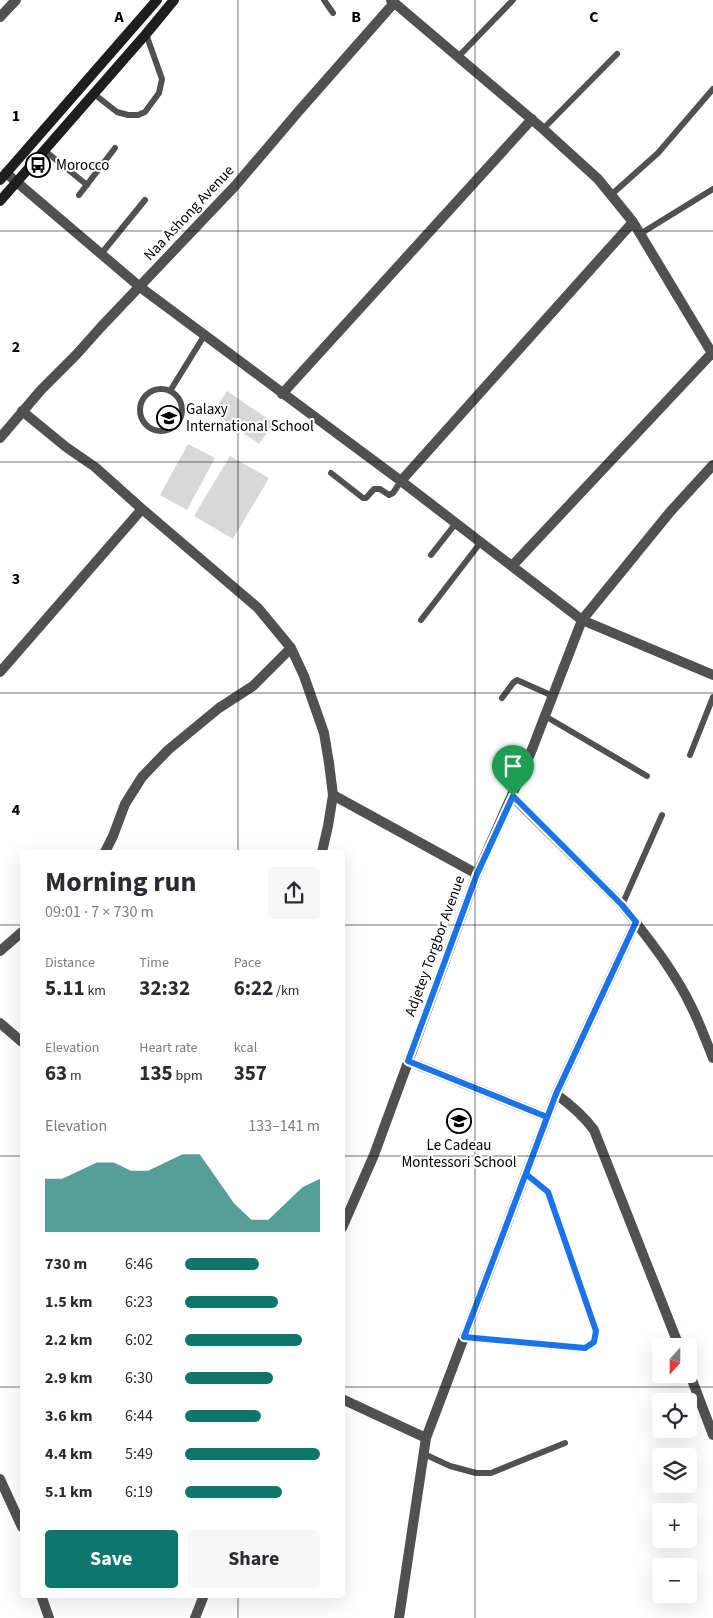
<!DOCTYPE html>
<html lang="en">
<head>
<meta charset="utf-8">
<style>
	:root { --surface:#fff; --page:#f7f7f7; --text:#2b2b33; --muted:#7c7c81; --accent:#0f766e }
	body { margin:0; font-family:"Source Sans 3",sans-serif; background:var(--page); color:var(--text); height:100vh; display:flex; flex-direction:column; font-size:19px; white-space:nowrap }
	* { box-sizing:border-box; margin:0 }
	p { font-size:16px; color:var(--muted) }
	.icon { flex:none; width:28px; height:28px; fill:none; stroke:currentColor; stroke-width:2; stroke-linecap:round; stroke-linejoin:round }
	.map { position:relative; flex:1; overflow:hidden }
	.panel { position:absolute; left:20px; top:850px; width:325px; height:748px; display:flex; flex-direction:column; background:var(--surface); border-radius:5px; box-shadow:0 5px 20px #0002 }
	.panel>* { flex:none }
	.needle { width:32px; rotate:201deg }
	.fabs { position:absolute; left:652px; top:1338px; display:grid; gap:10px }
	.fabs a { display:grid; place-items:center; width:45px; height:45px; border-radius:5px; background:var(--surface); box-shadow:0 5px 20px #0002; font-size:25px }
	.pin { position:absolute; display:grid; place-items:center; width:42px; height:42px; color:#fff; margin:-51px -21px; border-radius:50% 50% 50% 0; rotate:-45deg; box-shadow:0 0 5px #0007 }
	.pin .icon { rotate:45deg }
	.round { display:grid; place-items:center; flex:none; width:52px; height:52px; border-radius:5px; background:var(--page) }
	.headline { display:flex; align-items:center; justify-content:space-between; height:85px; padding:0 25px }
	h1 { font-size:28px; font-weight:700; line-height:38px }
	.stats { display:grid; grid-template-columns:repeat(3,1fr); gap:8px; height:85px; padding:5px 25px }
	.stats div { display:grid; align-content:center }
	.stats b { font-size:21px; font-weight:700 }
	.stats small { font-size:14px; font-weight:400 }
	.stats p { font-size:14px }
	.chart { height:140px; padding:10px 25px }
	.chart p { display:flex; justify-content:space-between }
	.chart svg { width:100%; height:90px; margin-top:5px; fill:var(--accent); opacity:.7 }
	.action { display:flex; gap:10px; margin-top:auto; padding:10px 25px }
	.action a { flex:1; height:58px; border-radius:5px; background:var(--accent); color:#fff; font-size:20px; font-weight:700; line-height:58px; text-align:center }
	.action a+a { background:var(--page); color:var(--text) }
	ul { padding:0 25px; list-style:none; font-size:16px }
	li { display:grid; grid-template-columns:80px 60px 1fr; align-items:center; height:38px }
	li i { height:12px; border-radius:6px; background:var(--accent) }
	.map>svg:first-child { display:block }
</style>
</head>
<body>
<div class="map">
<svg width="713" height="1618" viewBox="0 0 713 1618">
	<rect width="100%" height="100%" fill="#fff"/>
	<path fill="#d8d8d8" d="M227 391 274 423 259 444 213 412Z
		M188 444 215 458 187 510 160 495Z
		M230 456 269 478 233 539 194 516Z"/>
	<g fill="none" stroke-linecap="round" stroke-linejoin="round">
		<path stroke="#515151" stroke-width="6" d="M324 0 333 13
			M458 57 513 0
			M94 94 117 112 128 115H138L145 112 159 93 162 79 146 34
			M543 129 617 54
			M44 150 87 185
			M79 195 115 148
			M611 195 658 153 713 89
			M640 234 713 189
			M101 254 145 200
			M140 410a21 21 0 1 1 42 0a21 21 0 1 1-42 0Z
			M170 391 204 336
			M331 473 363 498H366L374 489H380L389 495 393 493 401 481
			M431 555 456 523
			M421 620 481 542
			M502 698 513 683 517 680 553 696
			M545 716 647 776
			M690 755 713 697
			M622 905 662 815
			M464 1337 585 1348 594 1343 596 1331 548 1192 526 1174
			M424 1454 450 1466 476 1473H491L565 1443"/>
		<path stroke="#515151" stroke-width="10" d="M391 0 543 129 598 179 633 222 713 355
			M0 17 16 0
			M6 173 140 287 401 481 582 620 713 675
			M282 394 532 119
			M22 411 66 447 95 467 142 509 258 608 291 648 304 676 324 733 329 763 333 795 328 826 322 852
			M0 438 41 390 76 355 101 327 235 186 298 112 394 3
			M401 481 633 222
			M512 566 712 353
			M0 672 142 509
			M333 795 477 874
			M513 797 622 905C647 937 674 970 692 1008 700 1024 706 1041 713 1058
			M105 852 113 836 125 804 142 777 168 750 219 708 253 686 291 648
			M0 951 22 932
			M0 1023 22 1042
			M408 1061 547 1117
			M556 1094C571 1105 583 1115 594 1130L679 1346
			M342 1228 374 1155 477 874 531 752 582 620 670 512 713 465
			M689 1372 713 1435
			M342 1399 426 1438
			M0 1479 22 1527
			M41 1595 49 1618
			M195 1618 204 1595
			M399 1618 426 1438 556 1094 636 922"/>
		<path stroke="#1e1e1e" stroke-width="10" d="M0 180 157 0
			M0 201 146 34 174 0"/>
	</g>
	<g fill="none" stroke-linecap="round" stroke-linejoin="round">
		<defs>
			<path id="route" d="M513 796 622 905 636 922 556 1094C525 1175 495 1256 464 1337L585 1348 594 1342 596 1331 548 1192 526 1174 547 1117 408 1061 477 874 513 796"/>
		</defs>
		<use href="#route" stroke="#fff" stroke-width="10"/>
		<use href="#route" stroke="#1a73e8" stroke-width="6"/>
	</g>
	<path fill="none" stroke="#000" stroke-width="1" stroke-opacity="0.55" d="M238 0V852M475 0V1618M0 231H713M0 462H713M0 693H713M0 925H22M342 925H713M0 1156H22M342 1156H713M0 1387H22M342 1387H713M238 1595V1618"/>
	<defs>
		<symbol id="bus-ring" viewBox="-11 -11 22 22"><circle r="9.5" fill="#fff" stroke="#000" stroke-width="1.5"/><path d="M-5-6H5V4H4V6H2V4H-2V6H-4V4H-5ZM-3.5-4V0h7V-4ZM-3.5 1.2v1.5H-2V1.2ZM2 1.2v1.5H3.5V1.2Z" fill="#000"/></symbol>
		<symbol id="school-ring" viewBox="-11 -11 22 22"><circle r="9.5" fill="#fff" stroke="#000" stroke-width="1.5"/><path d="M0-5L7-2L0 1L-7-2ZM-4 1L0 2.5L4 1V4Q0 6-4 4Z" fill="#000"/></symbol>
	</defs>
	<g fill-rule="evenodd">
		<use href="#bus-ring" x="24" y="151" width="28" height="28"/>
		<use href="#school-ring" x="155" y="404" width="28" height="28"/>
		<use href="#school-ring" x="445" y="1107" width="28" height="28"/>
	</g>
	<g text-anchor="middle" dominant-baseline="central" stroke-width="4" stroke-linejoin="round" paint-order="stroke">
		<g font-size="15" fill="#000" stroke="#fff" text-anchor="start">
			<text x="56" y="165">Morocco</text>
			<text x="186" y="409">Galaxy<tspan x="186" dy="17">International School</tspan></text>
			<text x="459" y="1145" text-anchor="middle">Le Cadeau<tspan x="459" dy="17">Montessori School</tspan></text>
		</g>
		<g font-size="15" fill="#000" stroke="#fff">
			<text transform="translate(189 213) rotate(-47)">Naa Ashong Avenue</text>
			<text transform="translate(435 946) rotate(-70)">Adjetey Torgbor Avenue</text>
		</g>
	</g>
	<g font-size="16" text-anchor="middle" font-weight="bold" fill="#000" stroke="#fff" stroke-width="4" stroke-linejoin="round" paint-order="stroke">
		<text x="119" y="22">A</text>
		<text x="356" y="22">B</text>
		<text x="594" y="22">C</text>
		<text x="16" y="121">1</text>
		<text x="16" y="352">2</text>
		<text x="16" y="584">3</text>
		<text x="16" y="815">4</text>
	</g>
</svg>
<div class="fabs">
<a><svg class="needle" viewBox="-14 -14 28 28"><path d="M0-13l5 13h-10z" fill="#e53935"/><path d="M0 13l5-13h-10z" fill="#7c7c81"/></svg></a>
<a><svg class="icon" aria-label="locate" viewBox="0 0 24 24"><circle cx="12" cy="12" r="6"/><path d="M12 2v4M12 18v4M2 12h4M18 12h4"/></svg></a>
<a><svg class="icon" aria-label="layers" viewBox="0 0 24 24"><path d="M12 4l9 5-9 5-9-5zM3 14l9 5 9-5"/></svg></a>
<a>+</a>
<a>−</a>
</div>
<div class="pin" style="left:513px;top:796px;background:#1e9e55"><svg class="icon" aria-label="arrive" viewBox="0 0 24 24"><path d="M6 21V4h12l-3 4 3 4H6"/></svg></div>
<section class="panel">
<div class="headline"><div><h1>Morning run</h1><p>09:01 · 7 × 730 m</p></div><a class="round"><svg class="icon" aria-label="share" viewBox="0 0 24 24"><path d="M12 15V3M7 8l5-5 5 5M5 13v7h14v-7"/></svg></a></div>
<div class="stats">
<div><p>Distance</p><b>5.11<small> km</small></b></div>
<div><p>Time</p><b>32:32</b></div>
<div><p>Pace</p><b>6:22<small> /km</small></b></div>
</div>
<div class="stats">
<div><p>Elevation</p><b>63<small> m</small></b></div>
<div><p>Heart rate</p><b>135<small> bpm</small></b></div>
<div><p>kcal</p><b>357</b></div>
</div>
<div class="chart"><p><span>Elevation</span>133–141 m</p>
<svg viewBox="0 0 160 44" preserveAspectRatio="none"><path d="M0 44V18L10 18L20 14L30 10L40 10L50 14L60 14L70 10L80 6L90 6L100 18L110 30L120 38L130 38L140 30L150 22L160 18V44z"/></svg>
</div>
<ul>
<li><b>730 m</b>6:46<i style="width:55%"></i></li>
<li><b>1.5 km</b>6:23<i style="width:69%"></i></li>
<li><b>2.2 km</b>6:02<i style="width:87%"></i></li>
<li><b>2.9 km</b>6:30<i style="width:65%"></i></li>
<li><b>3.6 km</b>6:44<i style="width:56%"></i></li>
<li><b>4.4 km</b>5:49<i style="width:100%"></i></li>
<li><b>5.1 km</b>6:19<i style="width:72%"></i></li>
</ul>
<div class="action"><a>Save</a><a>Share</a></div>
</section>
</div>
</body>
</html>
